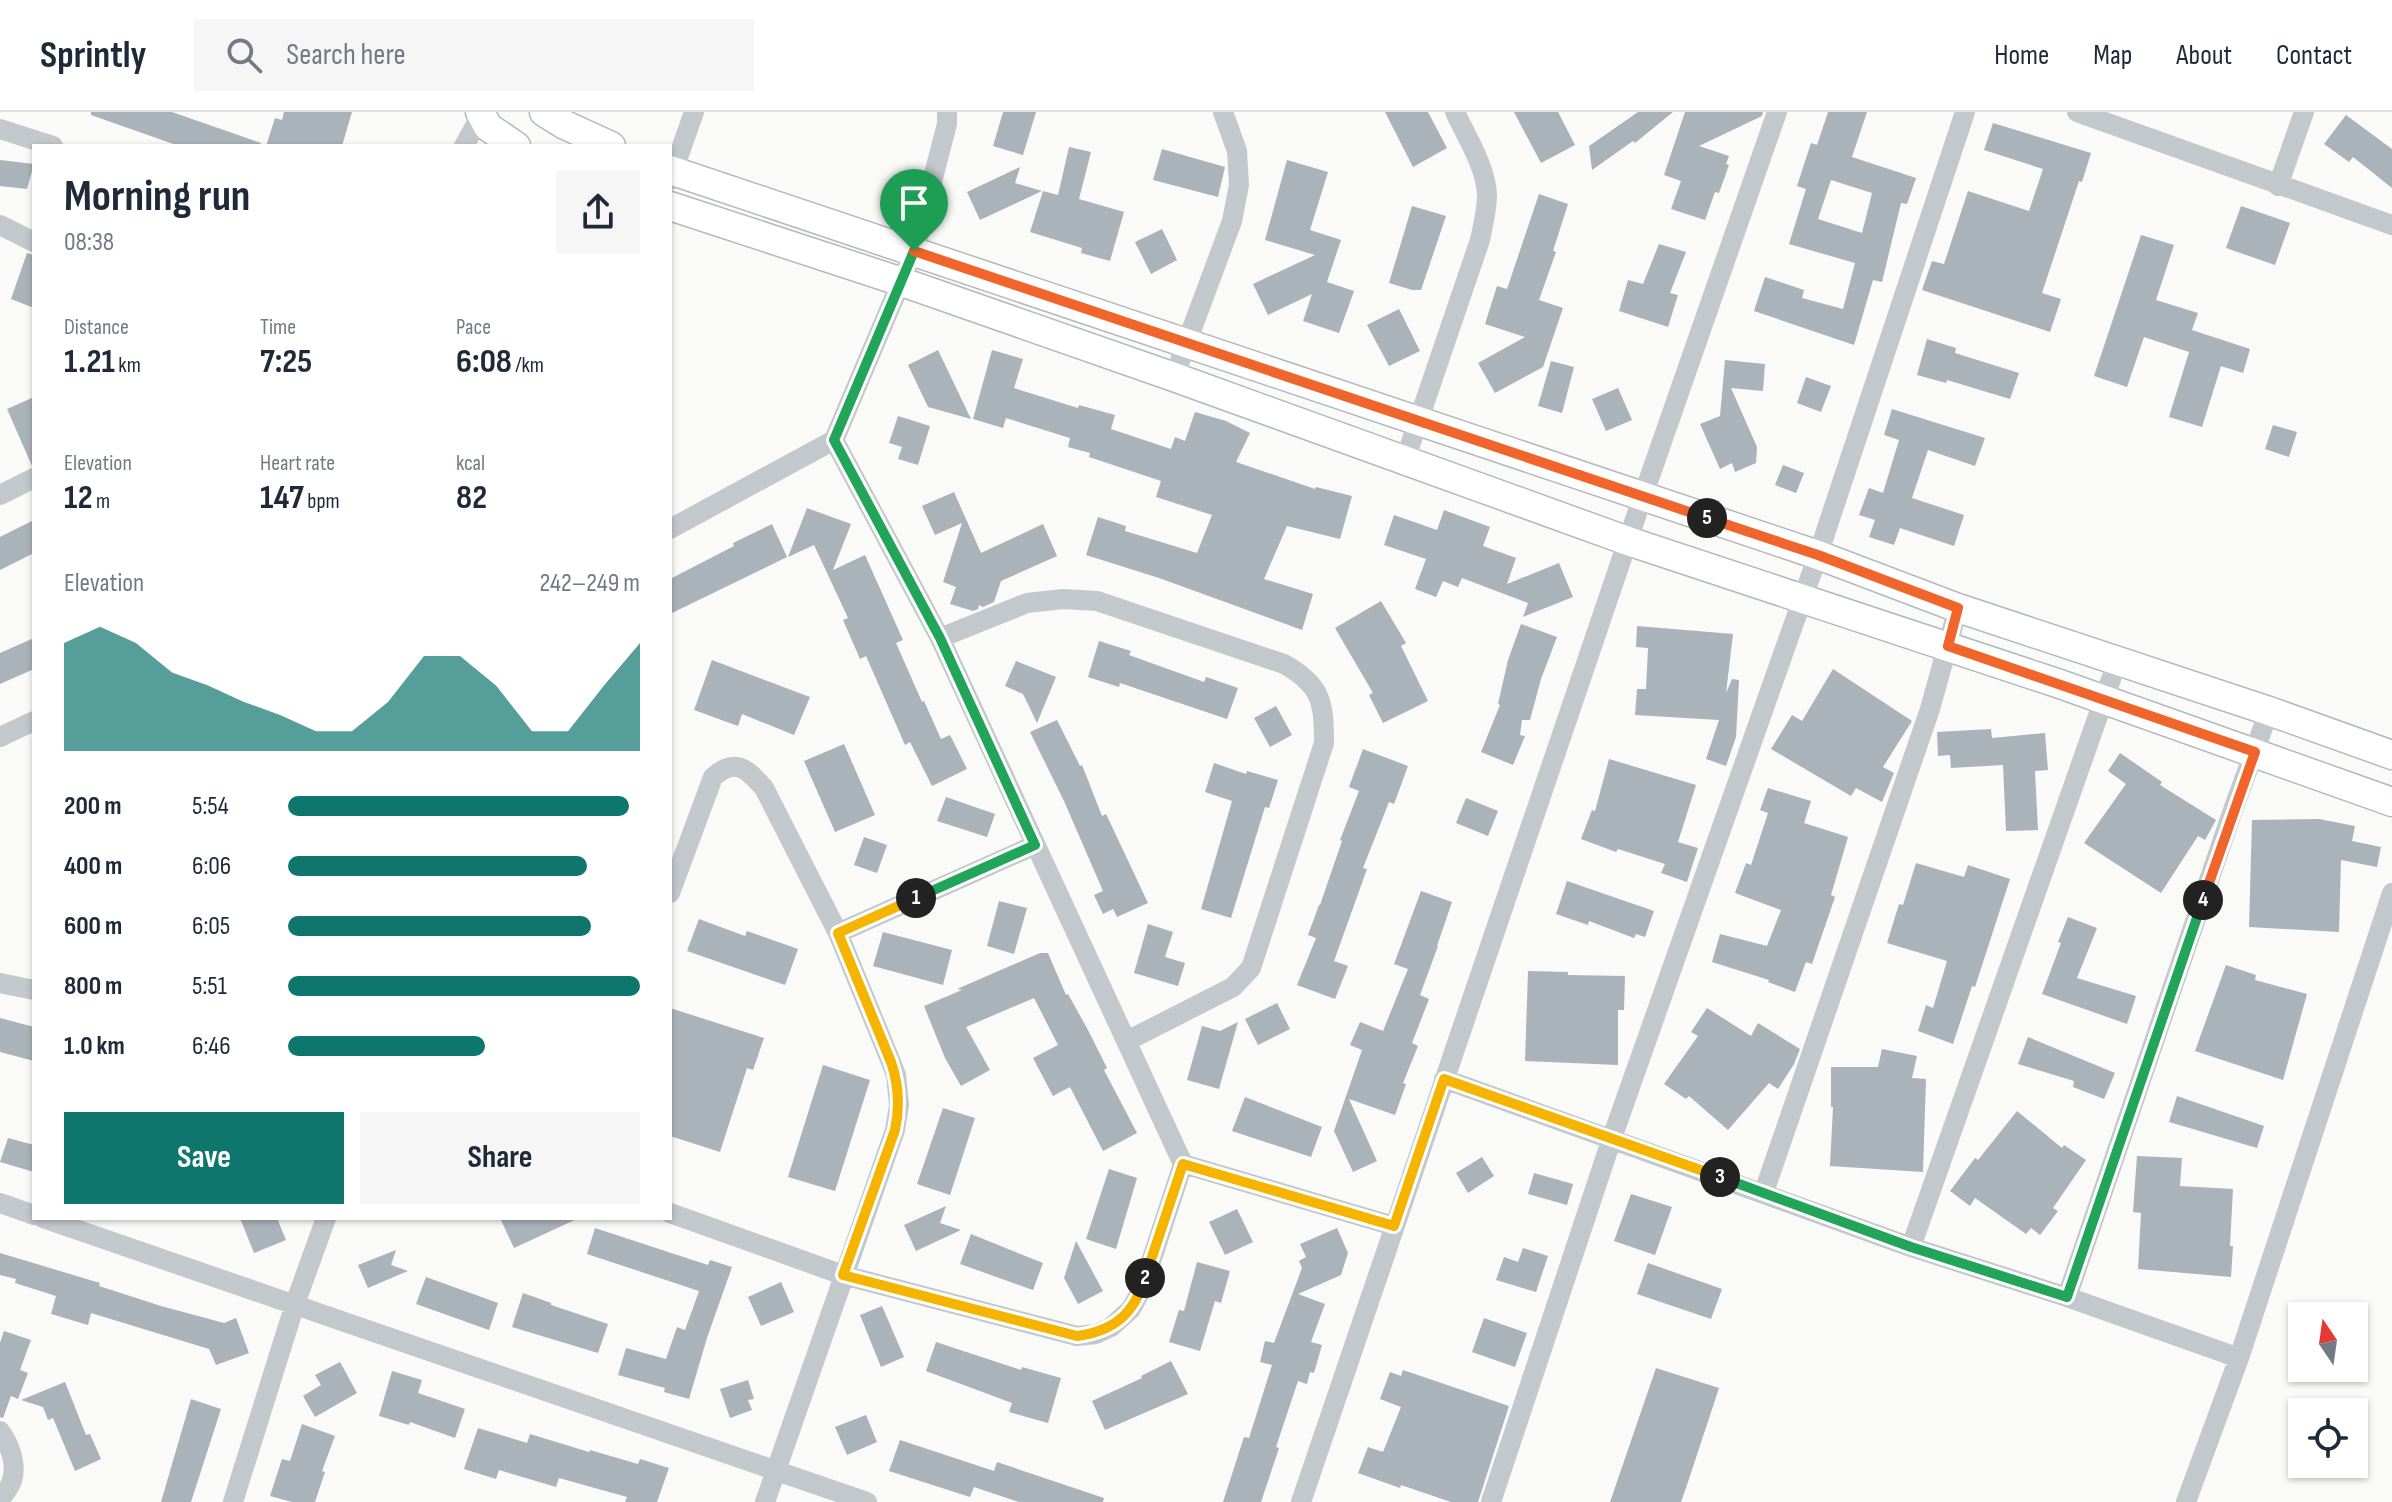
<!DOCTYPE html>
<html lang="en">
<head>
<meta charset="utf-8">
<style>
	:root { --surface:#fff; --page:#f6f6f7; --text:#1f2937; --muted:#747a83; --line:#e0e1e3; --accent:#0f766e }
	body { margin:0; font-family:"Sofia Sans Condensed",sans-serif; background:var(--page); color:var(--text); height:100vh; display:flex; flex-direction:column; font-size:30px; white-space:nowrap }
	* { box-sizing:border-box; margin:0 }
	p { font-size:26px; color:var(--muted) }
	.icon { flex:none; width:44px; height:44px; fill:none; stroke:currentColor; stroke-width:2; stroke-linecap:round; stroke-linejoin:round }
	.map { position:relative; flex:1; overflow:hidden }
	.drawer { position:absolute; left:32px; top:32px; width:640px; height:1076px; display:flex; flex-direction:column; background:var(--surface); border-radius:0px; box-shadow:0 2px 6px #0004 }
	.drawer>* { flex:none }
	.needle { width:52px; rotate:347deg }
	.controls { position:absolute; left:2288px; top:1190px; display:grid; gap:16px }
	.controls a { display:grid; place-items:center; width:80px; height:80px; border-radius:0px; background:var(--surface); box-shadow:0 2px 6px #0004; font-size:40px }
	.pin { position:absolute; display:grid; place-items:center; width:68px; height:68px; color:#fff; margin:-82px -34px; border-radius:50% 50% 50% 0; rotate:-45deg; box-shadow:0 0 8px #0007 }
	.pin .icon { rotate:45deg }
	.km { position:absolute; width:40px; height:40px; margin:-20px; border-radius:50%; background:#222; color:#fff; font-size:22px; line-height:40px; text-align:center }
	.round { display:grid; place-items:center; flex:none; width:84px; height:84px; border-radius:0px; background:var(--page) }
	.head { display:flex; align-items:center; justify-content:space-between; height:136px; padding:0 32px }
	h1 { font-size:44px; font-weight:700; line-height:60px }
	.metrics { display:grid; grid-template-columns:repeat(3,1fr); gap:12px; height:136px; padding:8px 32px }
	.metrics div { display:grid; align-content:center }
	.metrics b { font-size:34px; font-weight:700 }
	.metrics small { font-size:22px; font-weight:400 }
	.metrics p { font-size:22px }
	.chart { height:224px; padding:16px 32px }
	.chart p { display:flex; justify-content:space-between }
	.chart svg { width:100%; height:144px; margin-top:8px; fill:var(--accent); opacity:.7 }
	.primary-button { display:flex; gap:16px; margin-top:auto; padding:16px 32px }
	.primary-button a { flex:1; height:92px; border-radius:0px; background:var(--accent); color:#fff; font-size:32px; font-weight:700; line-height:92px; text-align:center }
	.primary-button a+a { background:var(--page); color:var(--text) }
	ul { padding:0 32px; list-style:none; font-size:26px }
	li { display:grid; grid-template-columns:128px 96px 1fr; align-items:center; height:60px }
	li i { height:20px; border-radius:10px; background:var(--accent) }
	header { display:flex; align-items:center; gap:48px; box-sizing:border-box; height:112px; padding:0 40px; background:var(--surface); border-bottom:2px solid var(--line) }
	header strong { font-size:38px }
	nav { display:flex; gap:44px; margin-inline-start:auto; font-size:28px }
	.search { width:560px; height:72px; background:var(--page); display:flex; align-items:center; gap:20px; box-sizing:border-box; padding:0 28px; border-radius:0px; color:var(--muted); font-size:30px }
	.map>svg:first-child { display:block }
</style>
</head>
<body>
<header>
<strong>Sprintly</strong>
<div class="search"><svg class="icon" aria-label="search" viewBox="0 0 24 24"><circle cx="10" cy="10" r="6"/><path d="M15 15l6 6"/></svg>Search here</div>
<nav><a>Home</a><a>Map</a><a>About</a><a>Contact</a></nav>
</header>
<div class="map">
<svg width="2392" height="1390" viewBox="0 0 2392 1390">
	<rect width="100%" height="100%" fill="#fafaf8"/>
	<path fill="#aab3b9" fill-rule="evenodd" d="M91 0H172L261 31 260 34H179L91 3Z
		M284 0H352L342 34H266L275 6 282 8Z
		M1003 0H1036L1023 43 993 34Z
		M1385 0H1428L1447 36 1413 55Z
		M1514 0H1558L1575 33 1541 51Z
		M1638 0H1673L1635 31 1633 29 1592 58 1589 34Z
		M1685 0H1763L1762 4 1699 34 1729 44 1726 52 1729 53 1719 81 1715 80 1705 108 1671 97 1681 69 1664 63Z
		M1828 0H1867L1852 45 1916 66 1907 92 1901 91 1882 170 1873 168 1854 233 1754 199 1765 165 1804 178 1802 186 1843 197 1855 151 1789 132 1806 77 1797 74 1811 31 1817 33ZM1831 68 1872 81 1862 121 1818 107Z
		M2346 3 2392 37V76L2353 45 2349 50 2324 32Z
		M1993 11 2091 41 2082 70 2079 69 2042 181 2061 187 2050 220 1922 178 1932 149 1944 152 1968 79 2029 99 2043 57 1984 38Z
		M1069 35 1091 40 1079 87 1124 100 1110 149 1081 141 1082 136 1030 120 1043 79 1058 83Z
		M1162 37 1225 55 1218 85 1153 68Z
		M0 48 34 52 27 77 0 74Z
		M1287 48 1328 60 1310 118 1341 128 1327 170 1354 179 1339 221 1303 209 1312 182 1268 203 1253 172 1315 143 1265 128Z
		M1020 55 1015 71 1042 79 980 108 967 80Z
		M1539 82 1568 92 1553 139 1556 140 1539 188 1563 196 1543 255 1495 281 1478 251 1525 225 1485 212 1497 174 1507 177Z
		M1412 94 1446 104 1421 178H1412L1389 171Z
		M2241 94 2290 111 2275 153 2226 136Z
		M1162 117 1177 148 1151 162 1135 130Z
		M2141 123 2174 133 2156 188 2198 201 2192 218 2250 237 2243 261 2221 254 2202 315 2169 305 2189 240 2144 225 2127 275 2094 264Z
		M1659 132 1686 140 1670 181 1678 183 1668 215 1619 199 1628 168 1643 172Z
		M27 141 34 143V196L11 187Z
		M1399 197 1420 239 1389 254 1367 213Z
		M1927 227 1956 236 1955 241 2019 261 2010 287 1947 268 1946 271 1917 263Z
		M938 238 971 307 928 295 908 253Z
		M992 238 1023 247 1014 276 1078 296 1079 293 1115 303 1111 317 1171 337 1175 325 1185 329 1195 300 1226 309 1250 321 1236 350 1315 377 1316 375 1352 384 1340 427 1287 414 1264 467 1313 482 1302 518 1159 466 1086 443 1098 405 1126 414 1125 419 1197 441 1212 403 1156 385 1161 369 1089 345 1090 341 1068 335 1070 326 1006 306 1003 316 973 307Z
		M1725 248 1765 252 1763 279 1731 276 1757 335 1756 351 1735 360 1732 351 1720 357 1700 312 1720 304Z
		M1551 249 1574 255 1562 301 1538 294Z
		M1806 265 1831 274 1821 300 1797 291Z
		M1618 276 1632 308 1606 319 1592 287Z
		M34 285V353L32 354 7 297Z
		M1892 297 1985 326 1975 354 1928 338 1912 386 1964 403 1954 434 1900 416 1894 433 1869 425 1875 408 1859 403 1869 376 1883 381 1899 328 1884 323Z
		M898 304 930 314 918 353 898 347 902 335 889 331Z
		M2273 313 2297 320 2289 345 2265 337Z
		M1783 353 1804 361 1796 381 1775 373Z
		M954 380 981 441 1043 412 1057 444 1001 469 994 490 983 495 979 493 978 497 973 499 950 492 956 475 943 470 962 411 935 423 922 394Z
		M807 396 851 412 833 458 865 443 903 528 896 531 922 590 924 589 941 627 950 623 967 657 932 674 910 630 905 633 866 544 860 547 843 508 848 506 814 433 788 445Z
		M1444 398 1490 415 1483 434 1516 446 1507 472 1559 451 1573 485 1523 505 1528 491 1462 466 1458 475 1443 469 1436 485 1415 477 1426 447 1384 433 1394 403 1437 418Z
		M34 408V441L0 458V425Z
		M772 412 787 445 670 502V467L734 434 733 431Z
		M1381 489 1406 531 1401 534 1428 589 1383 611 1369 583 1373 581 1335 516Z
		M1521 512 1557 525 1541 567 1530 608H1522L1520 623 1525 624 1513 653 1481 640 1500 593 1498 592 1508 548Z
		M1637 514 1733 522 1726 581 1732 567 1739 568 1736 625 1726 654 1706 647 1719 608 1635 603 1637 577H1646L1648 536 1636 535Z
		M34 526V557L0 572V541Z
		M1099 529 1131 539 1129 543 1204 570 1206 565 1238 576 1227 607 1120 571 1119 575 1088 565Z
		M712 548 810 585 794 623 742 602 738 614 694 598Z
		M1016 549 1056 565 1037 611 1023 582 1005 574Z
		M1833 557 1912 609 1883 655 1894 661 1882 690 1856 676 1851 684 1771 637 1792 603 1802 609Z
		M1276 594 1292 623 1270 635 1254 606Z
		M1057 608 1080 654 1082 653 1102 704 1106 702 1148 791 1117 805 1113 797 1103 802 1094 783 1103 779 1064 689 1030 620Z
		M1991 617 1992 626 2045 621 2048 658 2035 659 2038 718 2006 719 2003 653 1951 656 1950 643 1938 644 1937 620Z
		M844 632 875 703 835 720 804 649Z
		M1363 637 1408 654 1394 692 1389 690 1363 756 1367 757 1334 849 1348 854 1335 887 1297 873 1316 826 1308 823 1319 793H1320L1342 729 1340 728 1359 679 1349 675Z
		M2120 641 2162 670 2160 673 2216 708 2205 728 2198 724 2161 781 2084 731 2126 672 2108 659Z
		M1609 647 1696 673 1678 730 1698 736 1687 770 1661 761 1665 752 1618 737 1616 740 1581 727 1592 698 1595 699Z
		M1214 651 1246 662 1247 659 1278 668 1269 696 1265 695 1231 806 1201 797 1232 689 1205 680Z
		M1768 676 1811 689 1804 711 1848 725 1831 783 1835 785 1812 852 1806 850 1795 880 1768 870 1769 868 1712 850 1720 822 1767 834 1781 798 1735 781 1746 751 1751 753 1768 701 1760 698Z
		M946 685 995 702 987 725 937 709Z
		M1466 686 1498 699 1488 724 1456 711Z
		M2319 707 2355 714 2352 729 2381 735 2377 755 2341 748 2339 820 2249 815 2252 708Z
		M864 725 887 733 877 761 854 753Z
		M1916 751 1964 765 1968 753 2010 767 1975 875 1972 874 1953 932 1918 919 1926 893 1933 896 1947 849 1887 831 1899 792 1903 793Z
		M1567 769 1654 799 1645 825 1636 822 1634 826 1589 809 1588 813 1556 802Z
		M1421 779 1452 790 1437 834H1438L1420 883 1429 887 1412 931 1418 934 1403 971 1406 972 1395 1003 1349 987 1377 1049 1353 1060 1334 1019 1362 938 1350 933 1360 910 1383 919 1408 857 1394 852Z
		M999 789 1027 796 1014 842 987 834Z
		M2068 805 2097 816 2077 866 2136 884 2127 912 2042 882 2061 831 2058 830Z
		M699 807 745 824 747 819 798 837 785 873 687 839Z
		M1148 812 1173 820 1165 845 1185 851 1178 874 1134 861Z
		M883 820 952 838 943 873 873 854Z
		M1040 841H1048L1066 883 1068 882 1088 918 1107 956 1104 958 1137 1021 1103 1039 1070 975 1053 984 1033 946 1058 933 1034 886 966 915 990 958 961 974 945 946 924 894 962 878 957 877Z
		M2226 853 2256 863 2255 868 2307 882 2283 968 2195 939Z
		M1528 859 1568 860V863L1625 864 1624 898H1618V953L1525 949Z
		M1277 891 1290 917 1258 933 1245 907Z
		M670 896 764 926 753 958 747 956 720 1040 670 1024Z
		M1707 896 1751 924 1758 911 1800 937 1794 952 1778 977 1769 971 1728 1018 1689 984 1686 987 1664 972 1698 924 1691 920Z
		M0 906 34 915V949L0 940Z
		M1238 910 1219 977 1187 968 1202 914 1220 919Z
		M2028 925 2115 961 2104 987 2073 975 2074 969 2018 952Z
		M1882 937 1917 944 1912 966 1926 967 1923 1060 1830 1054 1833 995H1831V955H1878Z
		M823 953 870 968 835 1079 788 1065Z
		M2177 984 2264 1014 2257 1036 2169 1010Z
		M1245 985 1322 1015 1311 1045 1232 1019Z
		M943 996 975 1006 950 1083 917 1072Z
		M2017 999 2062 1036 2064 1033 2086 1048 2053 1096 2058 1099 2040 1123 2031 1116 2026 1122 1975 1086 1970 1094 1950 1079 1975 1046 1978 1048Z
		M8 1026 34 1033V1060L0 1050Z
		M2137 1044 2182 1046 2180 1074 2233 1077 2230 1134H2233L2231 1165 2138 1157 2141 1101 2133 1100Z
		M1482 1045 1494 1064 1468 1081 1456 1061Z
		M1109 1057 1137 1066 1116 1137 1086 1127Z
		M1534 1061 1573 1072 1567 1093 1528 1082Z
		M1631 1082 1672 1095 1655 1143 1614 1129Z
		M946 1094 940 1111 961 1118 916 1139 904 1113Z
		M1237 1097 1253 1130 1225 1143 1209 1110Z
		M240 1106H277L286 1128 254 1141Z
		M500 1106H579L514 1136Z
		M595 1116 708 1153 710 1148 732 1155 707 1226 689 1287 664 1280 665 1276 618 1263 626 1236 666 1247 677 1215 685 1218 699 1179 587 1142Z
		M1337 1116 1348 1141 1341 1163 1298 1182 1325 1192 1311 1230 1322 1233 1314 1261 1310 1260 1307 1272 1298 1269 1276 1335 1279 1336 1261 1390H1223L1244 1325 1249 1326 1272 1253 1260 1250 1265 1229 1274 1231 1302 1156 1299 1149 1306 1145 1300 1132Z
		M971 1122 1043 1151 1033 1178 960 1152Z
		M1076 1129 1103 1179 1078 1192 1064 1166Z
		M1523 1136 1548 1144 1536 1180 1496 1168 1504 1145 1518 1150Z
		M396 1138 391 1153 408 1159 368 1176 358 1153Z
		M0 1141 100 1171 99 1174 161 1194 224 1211 236 1206 249 1241 216 1253 209 1237 91 1201 88 1213 51 1202 56 1184 15 1171 16 1167 0 1163Z
		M1197 1150 1230 1159 1221 1191 1215 1189 1200 1239 1169 1230 1179 1198 1184 1199Z
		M1648 1151 1722 1177 1711 1207 1637 1182Z
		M426 1165 498 1191 489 1218 416 1192Z
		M781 1170 794 1200 761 1214 748 1185Z
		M523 1181 551 1191V1193L608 1212 598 1241 512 1215Z
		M882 1194 904 1245 881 1255 860 1203Z
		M1484 1206 1527 1221 1515 1255 1472 1240Z
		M4 1219 31 1228 20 1258 28 1261 18 1287 11 1284 3 1306 0 1305V1231Z
		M936 1230 1021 1258 1022 1255 1061 1266 1048 1311 1009 1300 1012 1291 926 1259Z
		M1171 1249 1188 1282 1105 1318 1092 1289 1142 1266 1141 1264Z
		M340 1250 357 1281 315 1305 303 1284 321 1273 315 1263Z
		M1656 1256 1719 1276 1689 1367 1681 1390H1610Z
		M1403 1258 1509 1294 1478 1390H1451L1401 1373 1400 1376 1358 1361 1368 1335 1383 1340 1401 1295 1380 1287 1390 1260 1401 1264Z
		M392 1259 422 1268 418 1281 465 1297 455 1326 410 1310 409 1313 379 1304Z
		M748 1268 754 1287 748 1288 752 1298 730 1306 720 1277Z
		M65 1270 86 1323 90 1322 101 1347 75 1359 53 1306 48 1308 43 1295 21 1288Z
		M191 1287 221 1297 191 1390H161Z
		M866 1303 877 1330 847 1343 835 1315Z
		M302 1312 335 1324 322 1359 325 1360 315 1390H292L270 1384 282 1347 290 1349Z
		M478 1316 527 1331 530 1322 589 1340 590 1338 638 1352 640 1347 669 1356 657 1390H625L627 1385 559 1366 556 1375 499 1358 496 1367 464 1357Z
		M900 1328 994 1359 997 1350 1104 1386 1103 1390H1019L974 1375 970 1385 889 1359Z"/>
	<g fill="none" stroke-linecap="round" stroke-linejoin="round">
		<defs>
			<path id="secondary" d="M480 0 488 15 516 34
				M544 0 565 13 611 34
				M670 58 1818 443 1958 496 2269 599 2392 643
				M670 94 902 170 1174 265 1628 429 2057 571 2392 690"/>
		</defs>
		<use href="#secondary" stroke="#b3babf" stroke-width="31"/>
		<path stroke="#c3c8cc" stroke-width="20" d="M2077 0 2392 113
			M0 17 53 34
			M464 34 481 3
			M670 68 694 0
			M2278 74 2304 0
			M0 113 34 130
			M1174 265 1232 109 1239 73 1237 39 1223 0
			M1405 348 1480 128C1483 113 1487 98 1487 83 1486 55 1467 26 1455 0
			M0 383 34 366
			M670 417 834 328
			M940 526 1027 491 1063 487 1097 489 1284 552C1321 573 1324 589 1324 631L1251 856 1233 875 1127 929
			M0 625 34 609
			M670 781 713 665C736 645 747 657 764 676L838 821 891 950 896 963 899 993 895 1018 765 1390
			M838 821 1035 733
			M0 871 34 878
			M1444 967 1911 1135 2067 1185 2239 1246
			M1183 1052 1394 1114
			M1764 1080 1930 597 1958 496
			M0 1091 34 1103
			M670 1101 843 1163 1077 1224 1096 1222 1111 1215 1131 1197 1142 1177 1183 1052 940 526 834 328 914 139 947 12V0
			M43 1106 867 1390
			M1911 1135 2117 550
			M2067 1185 2233 698 2269 599
			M0 1319C10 1332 18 1355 11 1371 9 1376 4 1382 0 1388
			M233 1390 295 1192 326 1106
			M1301 1390 1643 384 1777 0
			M1491 1390 1612 1026 1818 443 1965 0
			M2186 1390 2239 1246 2392 781"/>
		<use href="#secondary" stroke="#fff" stroke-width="28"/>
	</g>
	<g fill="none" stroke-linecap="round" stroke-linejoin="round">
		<defs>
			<path id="split-1" d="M914 139 834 328 940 526 1035 733 916 786"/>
			<path id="split-2" d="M916 786 838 821 891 950C899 973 900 994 895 1018L843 1163 1077 1224C1114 1219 1134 1202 1145 1166"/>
			<path id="split-3" d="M1145 1166 1183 1052 1394 1114 1444 967 1720 1065"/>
			<path id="split-4" d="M1720 1065 1911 1135 2067 1185 2203 788"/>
			<path id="split-5" d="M1707 406 1818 443 1958 496 1948 534 2255 640 2203 788"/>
			<path id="split-6" d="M914 139 1707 406"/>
		</defs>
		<use href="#split-1" stroke="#fff" stroke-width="16"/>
		<use href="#split-2" stroke="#fff" stroke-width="16"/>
		<use href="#split-3" stroke="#fff" stroke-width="16"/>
		<use href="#split-4" stroke="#fff" stroke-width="16"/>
		<use href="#split-5" stroke="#fff" stroke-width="16"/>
		<use href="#split-6" stroke="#fff" stroke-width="16"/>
		<use href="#split-1" stroke="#22a559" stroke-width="10"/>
		<use href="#split-2" stroke="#f5b400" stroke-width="10"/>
		<use href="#split-3" stroke="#f5b400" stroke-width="10"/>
		<use href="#split-4" stroke="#22a559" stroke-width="10"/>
		<use href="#split-5" stroke="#f0652b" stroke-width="10"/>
		<use href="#split-6" stroke="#f0652b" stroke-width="10"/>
	</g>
</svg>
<div class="controls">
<a><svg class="needle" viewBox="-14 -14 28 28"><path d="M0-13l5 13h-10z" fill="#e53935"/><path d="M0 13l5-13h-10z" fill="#747a83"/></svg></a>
<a><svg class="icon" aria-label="locate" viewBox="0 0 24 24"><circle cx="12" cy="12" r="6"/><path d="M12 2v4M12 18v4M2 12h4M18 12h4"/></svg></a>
</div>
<div class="pin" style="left:914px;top:139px;background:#1e9e55"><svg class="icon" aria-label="arrive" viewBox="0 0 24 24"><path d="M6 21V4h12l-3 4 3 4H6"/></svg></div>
<b class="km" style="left:916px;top:786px">1</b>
<b class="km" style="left:1145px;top:1166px">2</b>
<b class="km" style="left:1720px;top:1065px">3</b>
<b class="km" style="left:2203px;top:788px">4</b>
<b class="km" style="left:1707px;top:406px">5</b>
<section class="drawer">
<div class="head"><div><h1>Morning run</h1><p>08:38</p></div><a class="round"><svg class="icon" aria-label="share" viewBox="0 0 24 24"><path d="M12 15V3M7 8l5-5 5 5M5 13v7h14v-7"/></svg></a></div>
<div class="metrics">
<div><p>Distance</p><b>1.21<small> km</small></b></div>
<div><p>Time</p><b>7:25</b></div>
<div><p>Pace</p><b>6:08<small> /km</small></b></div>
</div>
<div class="metrics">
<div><p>Elevation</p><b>12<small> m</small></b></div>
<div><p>Heart rate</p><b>147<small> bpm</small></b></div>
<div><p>kcal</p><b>82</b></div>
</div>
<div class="chart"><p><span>Elevation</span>242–249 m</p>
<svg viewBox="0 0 160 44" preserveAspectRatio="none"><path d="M0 44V11L10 6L20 11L30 20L40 24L50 29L60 33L70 38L80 38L90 29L100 15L110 15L120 24L130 38L140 38L150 24L160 11V44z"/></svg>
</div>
<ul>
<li><b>200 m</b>5:54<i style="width:97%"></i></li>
<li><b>400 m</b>6:06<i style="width:85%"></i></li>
<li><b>600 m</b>6:05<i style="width:86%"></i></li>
<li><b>800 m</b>5:51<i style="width:100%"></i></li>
<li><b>1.0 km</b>6:46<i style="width:56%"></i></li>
</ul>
<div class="primary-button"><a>Save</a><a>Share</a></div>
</section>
</div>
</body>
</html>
